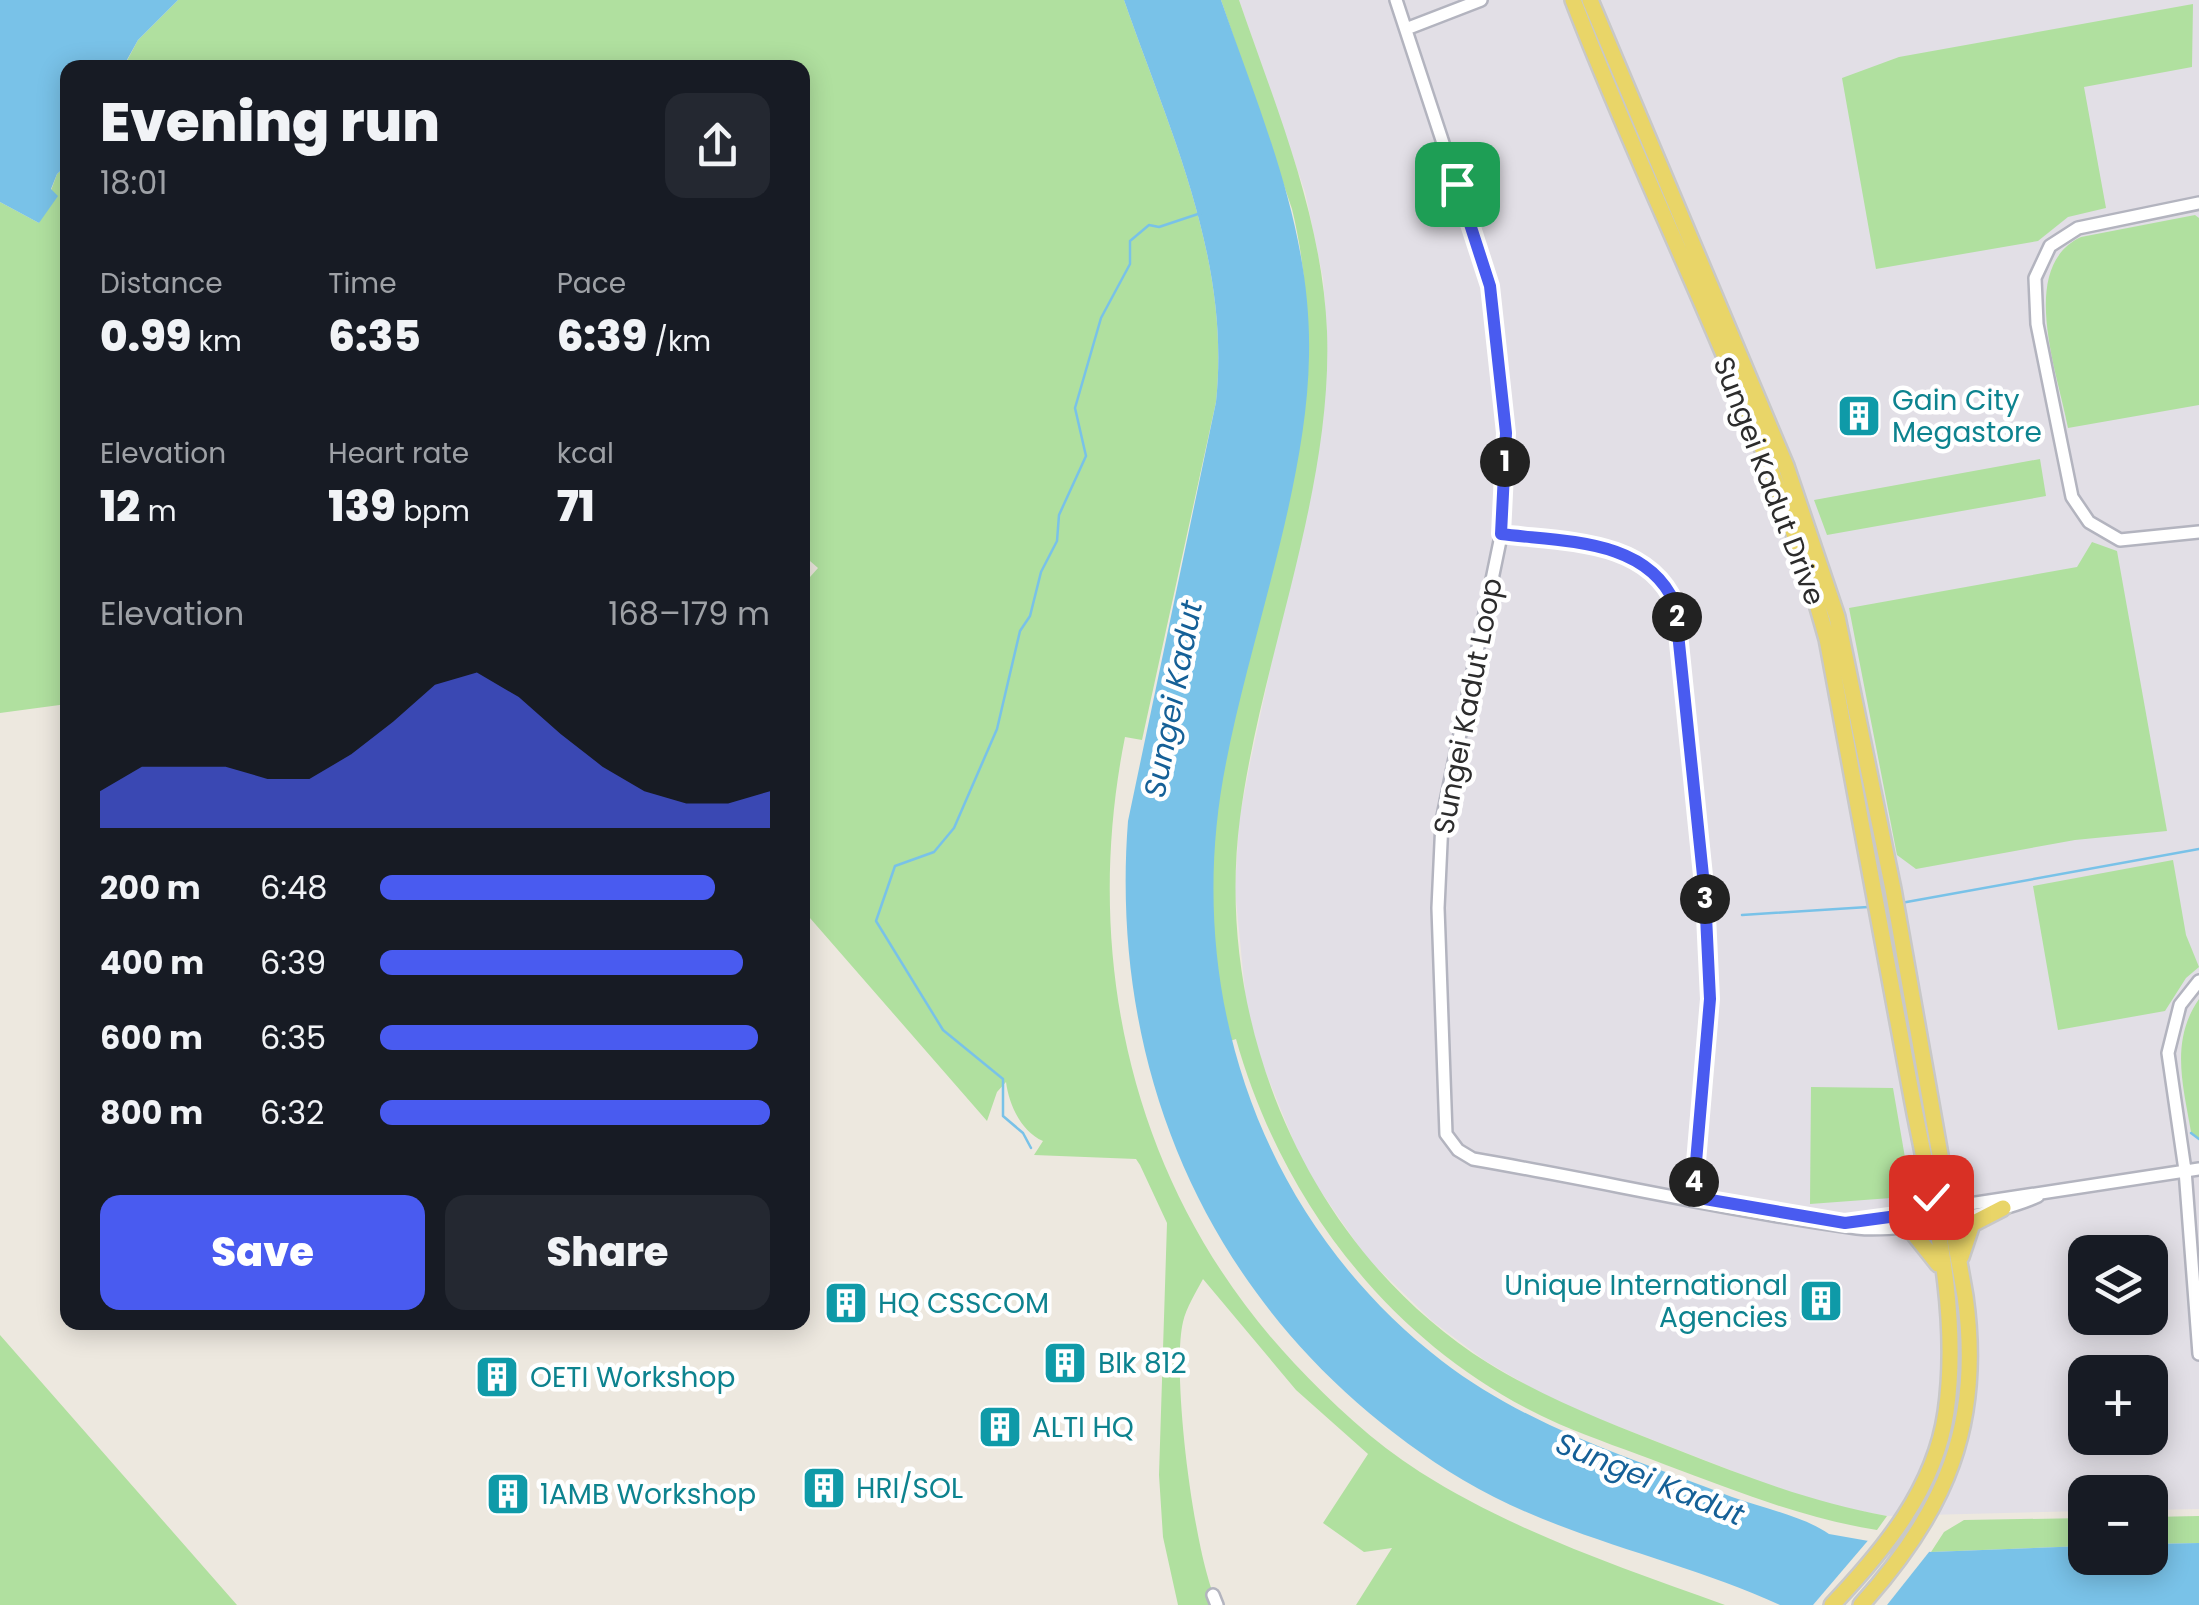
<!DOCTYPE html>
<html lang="en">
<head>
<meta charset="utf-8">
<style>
	:root { --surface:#171b24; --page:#242831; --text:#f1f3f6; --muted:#9ea1a6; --accent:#495bf0 }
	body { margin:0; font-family:Poppins,sans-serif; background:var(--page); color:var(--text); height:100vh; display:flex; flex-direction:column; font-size:38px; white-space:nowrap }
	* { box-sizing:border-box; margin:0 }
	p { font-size:32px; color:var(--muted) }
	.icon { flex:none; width:55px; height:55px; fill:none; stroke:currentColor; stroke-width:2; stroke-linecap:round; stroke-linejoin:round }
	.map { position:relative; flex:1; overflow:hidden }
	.sheet { position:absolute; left:60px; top:60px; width:750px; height:1270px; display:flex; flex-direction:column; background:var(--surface); border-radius:20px; box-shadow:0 5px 25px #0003 }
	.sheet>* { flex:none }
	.tools { position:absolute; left:2068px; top:1235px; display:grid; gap:20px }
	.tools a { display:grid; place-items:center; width:100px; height:100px; border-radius:20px; background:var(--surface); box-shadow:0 5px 25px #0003; font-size:50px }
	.pin { position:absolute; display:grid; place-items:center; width:85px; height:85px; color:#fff; margin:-42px; border-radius:20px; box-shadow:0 5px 15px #0006 }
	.km { position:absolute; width:50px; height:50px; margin:-25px; border-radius:50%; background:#222; color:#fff; font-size:28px; line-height:50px; text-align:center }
	.round { display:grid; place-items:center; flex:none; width:105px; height:105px; border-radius:20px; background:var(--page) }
	.summary { display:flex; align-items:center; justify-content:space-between; height:170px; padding:0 40px }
	h1 { font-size:55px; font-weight:800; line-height:75px }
	.figures { display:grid; grid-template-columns:repeat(3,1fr); gap:15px; height:170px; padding:10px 40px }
	.figures div { display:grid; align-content:center }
	.figures b { font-size:42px; font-weight:800 }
	.figures small { font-size:28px; font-weight:400 }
	.figures p { font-size:28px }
	.chart { height:280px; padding:20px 40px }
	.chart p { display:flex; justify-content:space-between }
	.chart svg { width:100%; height:180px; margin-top:10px; fill:var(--accent); opacity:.7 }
	.primary-button { display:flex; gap:20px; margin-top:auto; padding:20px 40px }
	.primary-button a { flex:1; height:115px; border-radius:20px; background:var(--accent); color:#fff; font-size:40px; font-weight:800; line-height:115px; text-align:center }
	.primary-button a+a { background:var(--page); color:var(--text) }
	ul { padding:0 40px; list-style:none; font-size:32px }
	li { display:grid; grid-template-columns:160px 120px 1fr; align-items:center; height:75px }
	li i { height:25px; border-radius:12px; background:var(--accent) }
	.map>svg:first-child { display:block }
</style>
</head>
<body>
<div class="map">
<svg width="2199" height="1605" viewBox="0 0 2199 1605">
	<rect width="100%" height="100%" fill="#ede8df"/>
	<path fill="#e2dfe6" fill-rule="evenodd" d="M1239 0H2199V1509L2150 1510V1492H2085V1511L1887 1516 1834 1506 1771 1486 1555 1402 1484 1360 1432 1321 1366 1257 1304 1167 1260 1058 1246 1002 1235 890 1239 820 1250 763 1319 441 1327 334 1323 278 1305 192ZM2085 1252H2150V1318H2085ZM2085 1372H2150V1438H2085Z"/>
	<path fill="#b0e09f" d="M178 0H1124C1170 132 1231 259 1216 402L1142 740 1125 737C1080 962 1134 1193 1294 1363 1332 1403 1373 1442 1420 1472 1515 1532 1620 1567 1725 1605H1356L1392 1548 1364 1552 1323 1523 1368 1454 1296 1390 1203 1279C1196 1292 1186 1308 1183 1322 1171 1373 1194 1558 1218 1605H1178L1163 1537 1159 1475 1167 1223 1140 1165 1136 1159 1034 1155 1043 1141C1021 1131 1009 1105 1006 1082L997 1092 987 1121 803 910 802 586 818 568 802 554V68H123L138 40Z
		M1221 0H1239C1276 108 1322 215 1327 331 1333 493 1261 658 1240 818 1213 1025 1309 1251 1488 1363 1548 1400 1612 1424 1678 1450 1747 1477 1814 1503 1887 1516L1877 1530C1802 1518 1736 1491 1666 1465 1630 1451 1594 1439 1559 1424 1398 1353 1283 1206 1236 1039L1230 1041C1213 969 1208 895 1216 822 1240 609 1345 428 1292 209Z
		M2193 4 2192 67 2084 87 2106 208 2068 217 2038 241 1876 269 1842 78 1899 57Z
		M67 165V704L0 713V202L39 223 57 174Z
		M2195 215 2199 218V405L2068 428C2058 373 2017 267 2081 237Z
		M2040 459 2046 496 1827 535 1814 500Z
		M2092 542 2117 551 2167 831 2075 840 1916 869 1897 855 1849 608 2077 567Z
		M2173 860 2186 935 2199 967 2186 978 2165 1011 2058 1030 2033 886Z
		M2199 999V1138L2191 1132C2183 1085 2170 1041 2199 999Z
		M1811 1087 1893 1088 1908 1175 1891 1198 1810 1204Z
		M0 1335 237 1605H0Z
		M2199 1516V1543L2150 1544V1517Z
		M2085 1518V1546L1931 1552 1944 1532 1964 1520Z"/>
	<path fill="#79c2e8" d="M0 0H178L138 40 123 67 68 68 67 165 57 174 51 189 58 196 39 223 0 202Z
		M1124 0H1221C1261 116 1312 230 1309 356 1307 485 1251 634 1226 763 1181 988 1258 1219 1442 1361 1528 1427 1633 1459 1732 1497 1762 1508 1803 1516 1829 1534L1931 1552 2085 1546V1558H2150V1544L2199 1543V1605H1780C1678 1558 1562 1539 1463 1480 1227 1337 1107 1094 1128 821L1216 402C1231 259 1170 132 1124 0Z"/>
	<path fill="#ede8df" d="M1871 1537 1933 1547 1887 1605H1813Z"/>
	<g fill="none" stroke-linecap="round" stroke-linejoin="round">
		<path stroke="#79c2e8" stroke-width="2.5" d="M1901 903 2199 849
			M1742 915 1868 907
			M2191 1133 2199 1139
			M1031 1148 1023 1133 1003 1116V1079L943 1030 876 921 895 866 934 852 954 828 997 729 1020 631 1030 616 1041 572 1057 541 1059 515 1086 456 1075 408 1101 318 1130 264V241L1149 225 1159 227 1201 213"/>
		<defs>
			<path id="minor" d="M1396 0 1490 286 1506 433 1501 536 1442 821 1438 908 1446 1134 1458 1150 1473 1159C1601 1181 1730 1211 1857 1228 1898 1233 2001 1213 2038 1196
				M1406 29 1481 0
				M2199 203 2078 228 2050 246 2035 278 2037 324 2072 497 2089 522 2120 540 2199 532
				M1501 534C1563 543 1646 538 1675 604L1705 895 1710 999 1693 1197
				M2199 981 2180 1005 2168 1053 2185 1170 2199 1354
				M1845 1223 2199 1169
				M1213 1595 1217 1605"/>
			<path id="major" d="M1573 0C1655 213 1766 418 1827 639 1855 794 1885 948 1913 1103 1932 1203 1961 1309 1946 1412 1935 1489 1884 1550 1832 1605
				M1590 0 1786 466 1837 617 1893 889 1965 1296C1983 1424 1946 1511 1861 1605
				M1898 1225 1911 1230 1938 1264
				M1961 1257 1972 1224 2003 1208"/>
		</defs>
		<use href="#minor" stroke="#b3b4bf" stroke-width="16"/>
		<use href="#major" stroke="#c8c8c8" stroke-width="20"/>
		<use href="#minor" stroke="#fff" stroke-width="11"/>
		<use href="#major" stroke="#e9d568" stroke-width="15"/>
	</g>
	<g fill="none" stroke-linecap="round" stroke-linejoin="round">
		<defs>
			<path id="route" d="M1457 184 1490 286 1506 433 1501 534C1563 542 1647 538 1675 604L1705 895 1710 999 1693 1197 1845 1223 1934 1211 1931 1197"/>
		</defs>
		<use href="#route" stroke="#fff" stroke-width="20"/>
		<use href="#route" stroke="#495bf0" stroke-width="12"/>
	</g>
	<defs>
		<symbol id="building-square" viewBox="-11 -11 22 22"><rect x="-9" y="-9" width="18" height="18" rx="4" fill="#0f9aa8" stroke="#fff"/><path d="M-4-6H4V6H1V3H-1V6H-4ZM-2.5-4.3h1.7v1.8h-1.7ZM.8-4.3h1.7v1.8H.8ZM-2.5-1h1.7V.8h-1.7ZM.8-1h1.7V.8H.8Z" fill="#fff"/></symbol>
	</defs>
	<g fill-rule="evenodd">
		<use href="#building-square" x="1834" y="391" width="50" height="50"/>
		<use href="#building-square" x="1796" y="1276" width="50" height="50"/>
		<use href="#building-square" x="821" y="1278" width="50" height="50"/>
		<use href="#building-square" x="1040" y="1338" width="50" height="50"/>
		<use href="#building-square" x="472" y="1352" width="50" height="50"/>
		<use href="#building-square" x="975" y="1402" width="50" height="50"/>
		<use href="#building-square" x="799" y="1463" width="50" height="50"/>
		<use href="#building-square" x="483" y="1469" width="50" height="50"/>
	</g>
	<g text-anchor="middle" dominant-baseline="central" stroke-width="9" stroke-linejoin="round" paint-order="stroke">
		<g font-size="28" fill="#0d838f" stroke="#fff" text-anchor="start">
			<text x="1892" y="400">Gain City<tspan x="1892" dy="32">Megastore</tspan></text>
			<text x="1788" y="1285" text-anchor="end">Unique International<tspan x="1788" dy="32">Agencies</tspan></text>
			<text x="878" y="1303">HQ CSSCOM</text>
			<text x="1098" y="1363">Blk 812</text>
			<text x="530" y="1377">OETI Workshop</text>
			<text x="1032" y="1427">ALTI HQ</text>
			<text x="856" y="1488">HRI/SOL</text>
			<text x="540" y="1494">1AMB Workshop</text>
		</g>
		<g font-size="28" fill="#2c2c2c" stroke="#fff">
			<text transform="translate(1769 481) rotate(69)">Sungei Kadut Drive</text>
			<text transform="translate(1468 706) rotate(-79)">Sungei Kadut Loop</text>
		</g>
		<g font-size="30" font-style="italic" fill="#156097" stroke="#fff">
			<text transform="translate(1173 699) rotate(-79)">Sungei Kadut</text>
			<text transform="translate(1650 1479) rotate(22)">Sungei Kadut</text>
		</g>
	</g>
</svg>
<div class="tools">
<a><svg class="icon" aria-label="layers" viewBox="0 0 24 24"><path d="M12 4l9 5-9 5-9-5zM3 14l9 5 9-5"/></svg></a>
<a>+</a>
<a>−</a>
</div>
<div class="pin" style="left:1457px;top:184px;background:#1e9e55"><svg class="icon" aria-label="arrive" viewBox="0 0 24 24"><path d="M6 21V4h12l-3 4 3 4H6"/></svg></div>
<div class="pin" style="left:1931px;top:1197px;background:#d93025"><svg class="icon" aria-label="check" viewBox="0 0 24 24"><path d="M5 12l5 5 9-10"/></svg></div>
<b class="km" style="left:1505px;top:462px">1</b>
<b class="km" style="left:1677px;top:617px">2</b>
<b class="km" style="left:1705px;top:899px">3</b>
<b class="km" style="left:1694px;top:1182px">4</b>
<section class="sheet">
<div class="summary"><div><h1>Evening run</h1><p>18:01</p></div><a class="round"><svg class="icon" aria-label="share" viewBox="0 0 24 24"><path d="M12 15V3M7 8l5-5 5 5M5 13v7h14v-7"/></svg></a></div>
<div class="figures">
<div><p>Distance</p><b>0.99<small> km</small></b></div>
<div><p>Time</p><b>6:35</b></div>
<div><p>Pace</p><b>6:39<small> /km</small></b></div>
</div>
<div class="figures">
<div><p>Elevation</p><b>12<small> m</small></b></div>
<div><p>Heart rate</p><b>139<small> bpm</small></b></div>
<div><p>kcal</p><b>71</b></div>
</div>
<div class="chart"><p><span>Elevation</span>168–179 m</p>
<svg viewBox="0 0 160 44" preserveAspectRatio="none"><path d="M0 44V35L10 29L20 29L30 29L40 32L50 32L60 26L70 18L80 9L90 6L100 12L110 21L120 29L130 35L140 38L150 38L160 35V44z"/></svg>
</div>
<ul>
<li><b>200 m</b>6:48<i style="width:86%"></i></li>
<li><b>400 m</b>6:39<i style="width:93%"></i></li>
<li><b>600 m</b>6:35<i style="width:97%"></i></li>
<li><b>800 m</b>6:32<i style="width:100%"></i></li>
</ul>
<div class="primary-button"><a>Save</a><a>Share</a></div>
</section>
</div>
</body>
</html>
